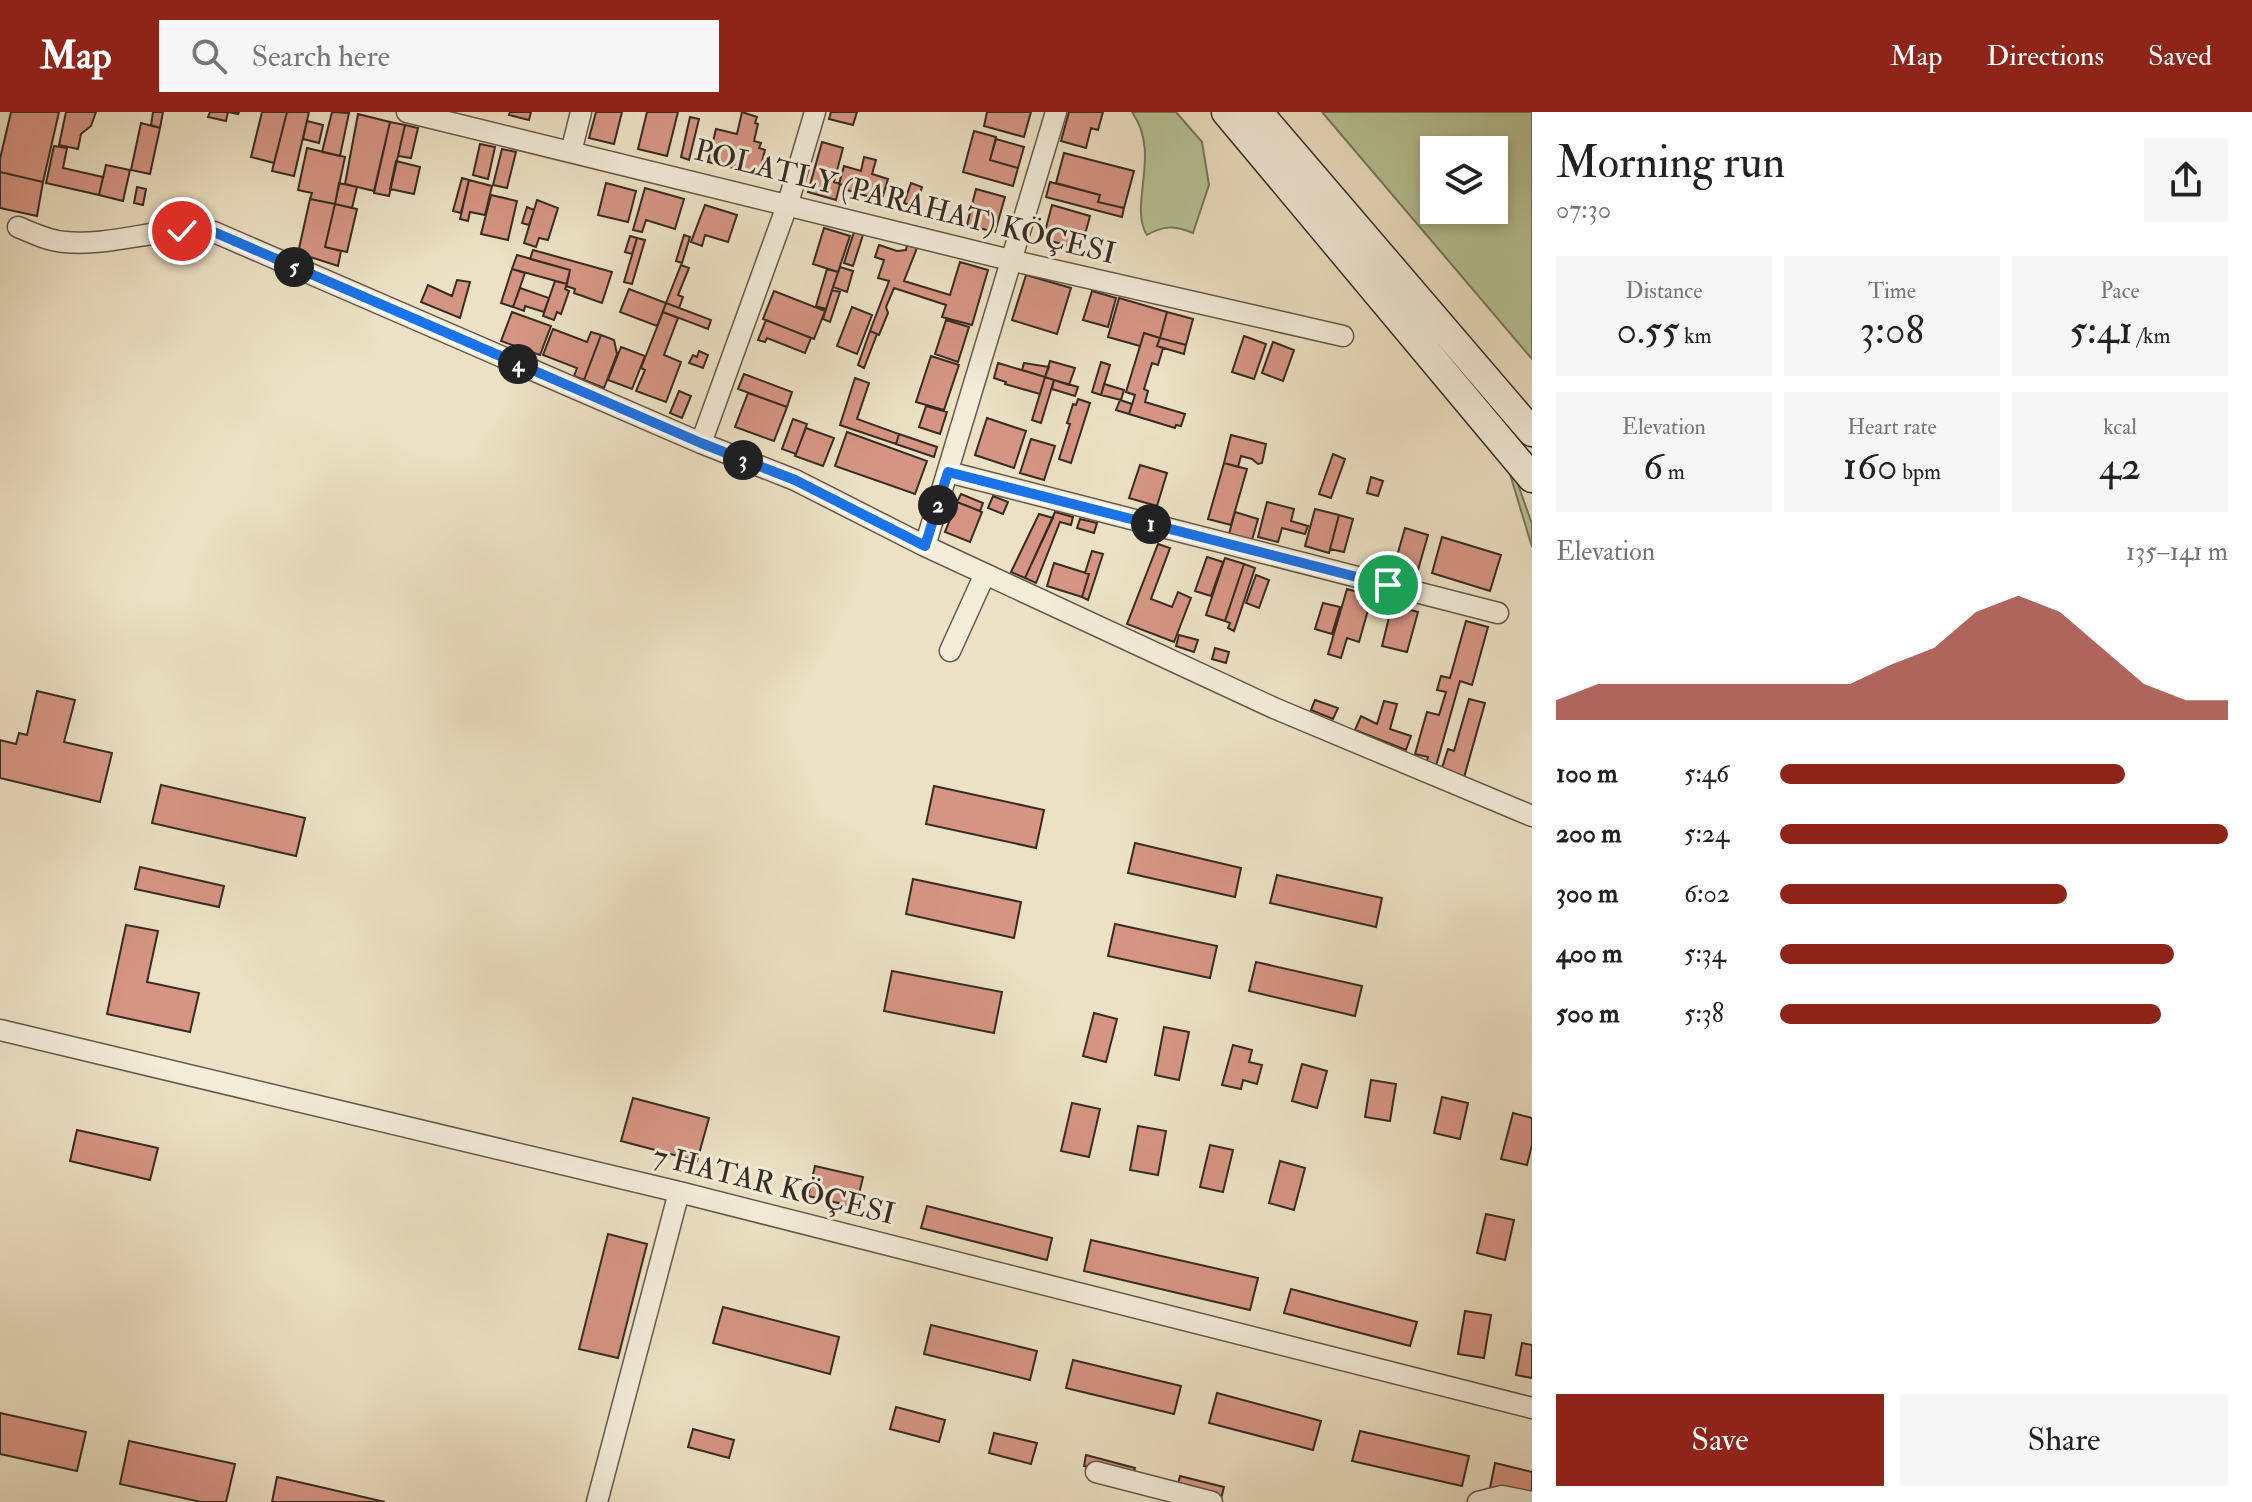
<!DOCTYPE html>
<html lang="en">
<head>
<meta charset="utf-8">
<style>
	:root { --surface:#fff; --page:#f6f6f6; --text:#222; --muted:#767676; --accent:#8f2418 }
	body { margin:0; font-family:"IM FELL Double Pica",serif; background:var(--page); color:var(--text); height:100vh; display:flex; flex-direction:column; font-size:30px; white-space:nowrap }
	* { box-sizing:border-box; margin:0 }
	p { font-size:26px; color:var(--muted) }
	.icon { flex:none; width:44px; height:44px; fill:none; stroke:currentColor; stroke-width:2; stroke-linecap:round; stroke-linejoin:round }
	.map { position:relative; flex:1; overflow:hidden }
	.panel { display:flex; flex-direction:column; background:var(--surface); width:720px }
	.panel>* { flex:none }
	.tools { position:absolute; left:1420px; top:24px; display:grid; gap:16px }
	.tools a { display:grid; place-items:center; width:88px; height:88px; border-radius:0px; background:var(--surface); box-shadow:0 4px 12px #0003; font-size:40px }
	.pin { position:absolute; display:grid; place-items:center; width:68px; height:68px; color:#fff; margin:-34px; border:4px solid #fff; border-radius:50%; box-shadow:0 2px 8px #0007 }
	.km { position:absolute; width:40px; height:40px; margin:-20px; border-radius:50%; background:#222; color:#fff; font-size:22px; line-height:40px; text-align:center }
	.round { display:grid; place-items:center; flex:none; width:84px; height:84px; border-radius:0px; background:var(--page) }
	.head { display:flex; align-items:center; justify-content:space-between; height:136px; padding:0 24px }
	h1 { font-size:44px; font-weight:600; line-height:60px }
	.metrics { display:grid; grid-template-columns:repeat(3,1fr); gap:12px; height:136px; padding:8px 24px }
	.metrics div { display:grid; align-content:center; border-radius:0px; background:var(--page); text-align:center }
	.metrics b { font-size:40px; font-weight:600 }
	.metrics small { font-size:22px; font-weight:400 }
	.metrics p { font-size:22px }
	.chart { height:224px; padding:16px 24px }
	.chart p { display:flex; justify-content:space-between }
	.chart svg { width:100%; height:144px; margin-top:8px; fill:var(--accent); opacity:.7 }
	.button { display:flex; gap:16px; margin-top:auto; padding:16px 24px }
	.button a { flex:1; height:92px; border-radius:0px; background:var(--accent); color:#fff; font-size:32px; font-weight:600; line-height:92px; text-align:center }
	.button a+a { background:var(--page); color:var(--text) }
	ul { padding:0 24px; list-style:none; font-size:26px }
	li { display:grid; grid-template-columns:128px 96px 1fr; align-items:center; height:60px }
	li i { height:20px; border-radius:10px; background:var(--accent) }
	header { display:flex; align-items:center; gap:48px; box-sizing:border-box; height:112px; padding:0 40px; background:var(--accent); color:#fff }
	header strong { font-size:38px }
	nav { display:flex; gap:44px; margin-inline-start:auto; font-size:28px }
	.search { width:560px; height:72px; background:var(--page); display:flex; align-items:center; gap:20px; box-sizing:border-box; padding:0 28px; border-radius:0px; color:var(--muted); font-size:30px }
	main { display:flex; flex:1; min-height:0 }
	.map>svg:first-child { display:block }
</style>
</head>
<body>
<header>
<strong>Map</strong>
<div class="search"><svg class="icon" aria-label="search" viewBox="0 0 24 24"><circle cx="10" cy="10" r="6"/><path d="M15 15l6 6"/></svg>Search here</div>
<nav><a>Map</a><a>Directions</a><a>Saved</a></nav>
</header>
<main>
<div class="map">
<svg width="1532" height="1390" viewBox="0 0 1532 1390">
	<rect width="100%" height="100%" fill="#ece1c4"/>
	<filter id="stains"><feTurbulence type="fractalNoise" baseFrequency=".0025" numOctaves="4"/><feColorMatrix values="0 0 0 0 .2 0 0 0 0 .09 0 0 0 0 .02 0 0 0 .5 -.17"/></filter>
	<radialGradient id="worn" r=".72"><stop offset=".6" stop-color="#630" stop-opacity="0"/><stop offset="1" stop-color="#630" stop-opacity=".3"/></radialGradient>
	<path fill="#b7c395" stroke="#77785c" stroke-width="2" fill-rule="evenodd" d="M1132 0H1176L1202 30 1209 73 1193 121C1175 114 1164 113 1147 123 1128 93 1162 42 1132 0Z
		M1322 0H1532V247ZM1434 38H1494V98H1434Z
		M1514 361 1532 412V435L1510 362Z"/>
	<path fill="#d69584" stroke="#372c22" stroke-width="2" d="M11 0H59L43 70 0 60V47Z
		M66 0H96L91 14 81 22 78 37 59 33Z
		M153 0H163L160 16 151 13Z
		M210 0H239L238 2 228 0 226 9 208 5Z
		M262 0H287L274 51 251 45Z
		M287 0H309L294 64 272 59Z
		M332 0 349 1 340 44 322 40Z
		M510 0H531L529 8 509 3Z
		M596 0H622L614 32 589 26Z
		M647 0H678L667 44 638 37Z
		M742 0 757 5 755 11 758 12 754 29 761 31 759 36 765 38 759 62 708 50 716 17 737 22Z
		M831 0H857L853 13 829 7Z
		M987 0H1031L1024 25 984 14Z
		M1069 0H1103L1098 18 1091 16 1086 36 1061 29Z
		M358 2 390 10 374 79 345 72Z
		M690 5 699 7 689 48 681 45Z
		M307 9 323 13 319 31 303 27Z
		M390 10 405 13 389 84 374 81Z
		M141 11 160 16 150 62 131 58Z
		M405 13 418 16 411 46 398 44Z
		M974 19 996 25 990 48 1018 56 1013 74 963 60Z
		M996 27 1024 35 1018 56 990 48Z
		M822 30 843 36 834 70 840 72 836 88 808 80Z
		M480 32 495 35 488 67 473 63Z
		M54 34 67 36 63 56 103 65 99 83 46 71Z
		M307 36 345 45 335 92 310 87 312 81 298 78Z
		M502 37 516 40 507 76 493 73Z
		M1064 41 1134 59 1124 96 1098 90 1100 83 1056 71Z
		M864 45 876 48 872 62 888 67 883 84 874 82 873 86 847 78 848 74 839 72 844 54 861 59Z
		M396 49 420 55 414 82 390 77Z
		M106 53 130 58 123 89 99 83Z
		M0 60 43 70 37 104 0 96Z
		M462 66 469 68 461 101 453 99Z
		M469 68 492 74 485 103 470 100 468 109 460 107Z
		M1050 70 1100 83 1098 90 1124 96 1122 105 1046 85Z
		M339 71 357 75 352 96 335 92Z
		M606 71 636 79 628 110 598 103Z
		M911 71 922 75 916 95 904 91Z
		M137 75 146 77 143 93 134 91Z
		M645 76 684 87 675 117 646 108 642 120 633 118Z
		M976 77 1005 85 995 120 967 113Z
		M491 83 517 89 508 128 481 122Z
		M310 87 335 92 325 135 341 139 338 154 298 141Z
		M537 88 558 96 548 128 539 126 536 135 524 131Z
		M335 92 357 97 347 140 325 135Z
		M705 93 737 103 728 130 705 123 702 134 691 130Z
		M1052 93 1090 104 1081 137 1043 127Z
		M527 95 534 98 529 113 522 111Z
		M824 116 850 124 838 160 813 152Z
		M854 120 863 123 853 154 844 151Z
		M684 123 690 125 682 151 676 149Z
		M630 124 637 126 632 142 625 140Z
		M637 126 645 128 632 172 624 170Z
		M879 133 897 139 906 138 907 133 917 136 904 169 950 183 960 150 988 158 972 213 942 205 946 193 894 176 886 195 888 201 879 223 870 219 889 169 878 166 884 148 875 145Z
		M533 138 612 160 602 191 574 181 575 177 566 174 570 158 530 147Z
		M517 143 570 158 567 172 512 157Z
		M681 153 689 156 678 183 683 185 679 196 666 191Z
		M840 155 853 159 847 180 833 175Z
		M512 157 525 161 513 195 501 191Z
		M827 157 838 160 826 197 816 194Z
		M1026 163 1071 176 1057 222 1012 208Z
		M457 168 470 170 460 206 421 190 428 173 452 184Z
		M555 169 567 172 565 177 569 179 561 202 557 200 554 208 543 204Z
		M520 176 549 186 544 200 525 194 524 199 513 195Z
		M629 177 666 191 657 214 620 200Z
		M832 178 840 180 830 210 823 207Z
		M774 179 825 199 814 227 763 207Z
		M1092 179 1116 186 1108 215 1083 208Z
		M1119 186 1167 200 1160 226 1144 221 1140 234 1108 225Z
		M666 191 711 208 708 217 663 200Z
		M852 195 872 203 857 242 837 234Z
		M512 200 551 214 540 243 501 229Z
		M663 200 678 206 664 243 681 250 666 290 636 279 645 258 641 256Z
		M1167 200 1193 207 1186 233 1160 226Z
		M766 208 811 226 805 241 767 226 765 230 758 228Z
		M946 208 969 215 958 250 935 242Z
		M553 217 587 230 591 220 601 223 584 268 574 264 577 256 543 243Z
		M870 219 877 222 864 256 858 253Z
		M1144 221 1160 226 1157 234 1163 236 1158 253 1152 251 1144 277 1148 279 1145 290 1185 302 1181 314 1176 313 1175 316 1129 302 1135 283 1126 280Z
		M601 223 614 228 617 242 604 276 584 268Z
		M1244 224 1266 232 1254 267 1232 260Z
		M1160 226 1186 233 1184 242 1157 234Z
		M1273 230 1294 238 1283 269 1262 261Z
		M621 235 645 244 632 277 608 268Z
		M699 239 708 243 703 256 689 251 693 243 697 245Z
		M931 244 959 253 944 298 916 290Z
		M1050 249 1075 256 1069 273 1045 265Z
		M1101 250 1110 253 1101 283 1092 280Z
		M998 251 1045 265 1040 282 1005 272 1006 270 994 266Z
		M1024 251 1049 255 1045 265 1022 258Z
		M744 262 792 280 787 295 738 277Z
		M1045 265 1054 268 1041 311 1032 308Z
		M855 266 869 271 857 307 899 322 896 332 840 313Z
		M1054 268 1078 275 1075 284 1052 277Z
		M1104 272 1124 278 1121 288 1101 283Z
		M679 279 691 284 682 306 670 301Z
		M748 281 787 295 774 329 735 315Z
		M1078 287 1090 291 1071 351 1059 347 1070 312 1067 311 1073 292 1076 293Z
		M1120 288 1132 292 1129 302 1116 298Z
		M926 294 947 300 940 322 919 315Z
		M987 306 1026 319 1014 356 975 343Z
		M793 307 807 312 796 342 782 337Z
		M806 316 834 326 823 354 795 344Z
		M847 320 927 349 915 382 835 354Z
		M899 322 937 335 934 345 896 332Z
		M1231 323 1266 332 1262 351 1258 352 1252 347 1241 344 1238 355 1224 351Z
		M1031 327 1055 334 1044 368 1020 361Z
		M1333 342 1345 347 1331 386 1319 382Z
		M1224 351 1247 357 1231 413 1208 407Z
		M1140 353 1167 361 1157 394 1129 386Z
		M1371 365 1383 369 1378 384 1367 381Z
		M961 382 983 391 980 399 957 390Z
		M993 384 1008 390 1003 402 988 396Z
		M957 390 982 400 970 430 945 420Z
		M1267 390 1294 397 1291 409 1308 414 1305 422 1282 416 1278 430 1258 425Z
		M1315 397 1339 403 1329 441 1305 434Z
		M1055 400 1073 405 1071 413 1060 410 1036 471 1025 466Z
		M1235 400 1258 407 1252 428 1229 422Z
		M1039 402 1053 406 1025 466 1011 460Z
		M1339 403 1353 407 1344 440 1330 437Z
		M1080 407 1097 411 1094 421 1077 416Z
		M1405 416 1428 423 1418 458 1395 451Z
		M1442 425 1501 443 1490 479 1432 461Z
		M1158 432 1170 436 1151 487 1172 495 1178 480 1191 486 1174 530 1127 512Z
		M1092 439 1103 442 1088 488 1082 485 1089 462 1085 461Z
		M1207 445 1223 450 1211 484 1195 479Z
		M1225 446 1244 452 1225 509 1206 503Z
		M1054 451 1089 462 1082 485 1047 474Z
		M1244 452 1255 456 1234 519 1228 516 1230 511 1225 509Z
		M1256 463 1269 468 1259 496 1246 491Z
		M1347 477 1372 484 1359 530 1347 526 1341 546 1328 542Z
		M1323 491 1340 495 1332 522 1315 517Z
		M1392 493 1418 500 1407 540 1382 534Z
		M1466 509 1488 515 1472 573 1460 569 1436 654 1426 652 1428 645 1415 642 1427 600 1439 603 1446 580 1437 578 1441 564 1450 566Z
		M1179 523 1198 528 1194 540 1176 534Z
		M1215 536 1229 540 1226 551 1212 547Z
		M37 579 75 588 64 630 112 641 100 690 0 666V628L16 632 19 621 27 623Z
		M1469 587 1485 591 1463 669 1441 659 1448 637 1454 639Z
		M1315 588 1338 596 1333 607 1311 598Z
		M1384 589 1397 592 1390 617 1411 624 1406 638 1355 618 1361 604 1377 612Z
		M161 673 305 706 296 744 152 711Z
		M934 674 1044 698 1036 736 926 712Z
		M1135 731 1241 756 1235 785 1128 761Z
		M140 755 224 774 219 795 135 777Z
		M1277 763 1382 786 1376 815 1270 791Z
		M913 767 1021 790 1014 826 906 802Z
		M1115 812 1217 834 1210 866 1108 844Z
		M126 813 158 819 147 870 199 881 190 920 107 902Z
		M1256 850 1362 874 1355 904 1249 879Z
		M892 859 1002 880 994 921 884 899Z
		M1094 901 1117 907 1106 950 1083 944Z
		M1164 915 1189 920 1179 968 1155 963Z
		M1233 933 1252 938 1249 950 1262 953 1257 972 1243 968 1241 977 1222 973Z
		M1302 952 1327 959 1317 996 1292 989Z
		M1371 968 1396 972 1390 1009 1365 1005Z
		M1442 985 1468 991 1460 1027 1434 1021Z
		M633 986 709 1006 697 1049 621 1029Z
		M1072 991 1100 997 1089 1045 1061 1039Z
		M1513 1001 1532 1006V1033L1527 1053 1501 1047Z
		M1138 1014 1166 1019 1158 1063 1130 1058Z
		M77 1018 158 1036 150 1068 70 1049Z
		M1210 1033 1233 1038 1223 1080 1200 1075Z
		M1280 1049 1305 1056 1294 1098 1269 1091Z
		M815 1054 863 1065 856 1095 808 1084Z
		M927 1094 1052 1126 1047 1148 921 1116Z
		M1486 1102 1514 1108 1505 1148 1477 1141Z
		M608 1122 647 1132 618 1246 579 1237Z
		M1091 1128 1258 1166 1250 1198 1084 1159Z
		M1291 1177 1417 1210 1410 1234 1284 1201Z
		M723 1195 839 1225 830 1262 713 1231Z
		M1465 1199 1491 1203 1484 1246 1458 1242Z
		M931 1213 1037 1239 1030 1268 924 1242Z
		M1522 1231 1532 1233V1266L1516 1263Z
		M1073 1248 1181 1274 1174 1302 1066 1276Z
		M1217 1281 1321 1309 1313 1338 1209 1311Z
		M896 1295 945 1308 939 1330 890 1317Z
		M0 1301 86 1320 77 1359 0 1342Z
		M693 1317 734 1328 729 1346 688 1335Z
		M1360 1319 1469 1344 1462 1374 1352 1349Z
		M994 1321 1037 1331 1031 1352 989 1341Z
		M129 1329 235 1352 226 1390H201L120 1372Z
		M1086 1343 1135 1356 1132 1366 1084 1354Z
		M1495 1351 1532 1360V1386L1490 1376Z
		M1180 1364 1224 1375 1221 1387 1177 1376Z
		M277 1365 385 1390H272Z"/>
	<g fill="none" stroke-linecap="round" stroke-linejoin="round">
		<defs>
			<path id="minor" d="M407 0 1014 149 1343 224
				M571 40 581 0
				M18 115C33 121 48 129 65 130 115 135 165 112 214 120L701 331 795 368 925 434 1274 596 1532 704
				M701 331 788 91 815 0
				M948 360 1498 501
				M925 434 1056 0
				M950 539 985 462
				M0 918 679 1080 1532 1296
				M1096 1360 1212 1390
				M597 1390 679 1080
				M1478 1390 1502 1384 1532 1390"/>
			<path id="secondary" d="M1226 0 1532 366
				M1258 0 1532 320"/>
		</defs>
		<use href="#minor" stroke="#64594a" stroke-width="23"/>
		<use href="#secondary" stroke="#372c22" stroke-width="31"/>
		<use href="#minor" stroke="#f3ecd9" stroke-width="20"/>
		<use href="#secondary" stroke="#f3ecd9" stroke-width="28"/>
	</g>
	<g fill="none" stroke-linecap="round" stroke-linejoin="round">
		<defs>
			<path id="route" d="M182 119 214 120 701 331 795 368 925 434 948 360 1388 473"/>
		</defs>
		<use href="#route" stroke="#fff" stroke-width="16"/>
		<use href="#route" stroke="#1a73e8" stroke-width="10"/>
	</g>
	<g text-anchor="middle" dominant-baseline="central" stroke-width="6" stroke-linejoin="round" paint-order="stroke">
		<g font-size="30" fill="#372c22" stroke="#f3ecd9">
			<text transform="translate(905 90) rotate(14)">POLATLY (PARAHAT) KÖÇESI</text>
			<text transform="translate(774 1073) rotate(14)">7 HATAR KÖÇESI</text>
		</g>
	</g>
	<rect width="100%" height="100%" filter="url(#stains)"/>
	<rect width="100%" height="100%" fill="url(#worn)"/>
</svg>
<div class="tools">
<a><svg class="icon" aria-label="layers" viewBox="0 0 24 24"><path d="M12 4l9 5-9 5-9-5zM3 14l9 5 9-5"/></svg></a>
</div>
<div class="pin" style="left:1388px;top:473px;background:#1e9e55"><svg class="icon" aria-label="arrive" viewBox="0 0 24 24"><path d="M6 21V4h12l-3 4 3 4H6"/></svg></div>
<div class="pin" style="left:182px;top:119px;background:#d93025"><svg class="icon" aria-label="check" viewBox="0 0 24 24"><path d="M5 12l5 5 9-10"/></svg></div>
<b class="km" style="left:1151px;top:412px">1</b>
<b class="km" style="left:938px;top:393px">2</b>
<b class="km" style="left:743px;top:348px">3</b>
<b class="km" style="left:518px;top:252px">4</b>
<b class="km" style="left:294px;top:155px">5</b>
</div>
<section class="panel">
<div class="head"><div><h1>Morning run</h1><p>07:30</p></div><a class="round"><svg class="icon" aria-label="share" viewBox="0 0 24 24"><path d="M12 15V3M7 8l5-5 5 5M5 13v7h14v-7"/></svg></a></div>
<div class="metrics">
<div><p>Distance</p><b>0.55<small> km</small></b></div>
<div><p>Time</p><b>3:08</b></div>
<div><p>Pace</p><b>5:41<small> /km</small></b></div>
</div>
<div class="metrics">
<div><p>Elevation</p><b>6<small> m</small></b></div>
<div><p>Heart rate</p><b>160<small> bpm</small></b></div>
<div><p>kcal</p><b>42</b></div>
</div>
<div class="chart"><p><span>Elevation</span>135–141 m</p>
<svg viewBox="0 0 160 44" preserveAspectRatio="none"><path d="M0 44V38L10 33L20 33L30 33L40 33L50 33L60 33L70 33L80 27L90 22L100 11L110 6L120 11L130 22L140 33L150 38L160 38V44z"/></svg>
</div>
<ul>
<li><b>100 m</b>5:46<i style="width:77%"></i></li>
<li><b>200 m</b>5:24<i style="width:100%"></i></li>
<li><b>300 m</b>6:02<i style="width:64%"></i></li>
<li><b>400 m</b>5:34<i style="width:88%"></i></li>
<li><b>500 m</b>5:38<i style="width:85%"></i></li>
</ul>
<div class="button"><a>Save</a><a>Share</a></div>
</section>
</main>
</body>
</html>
